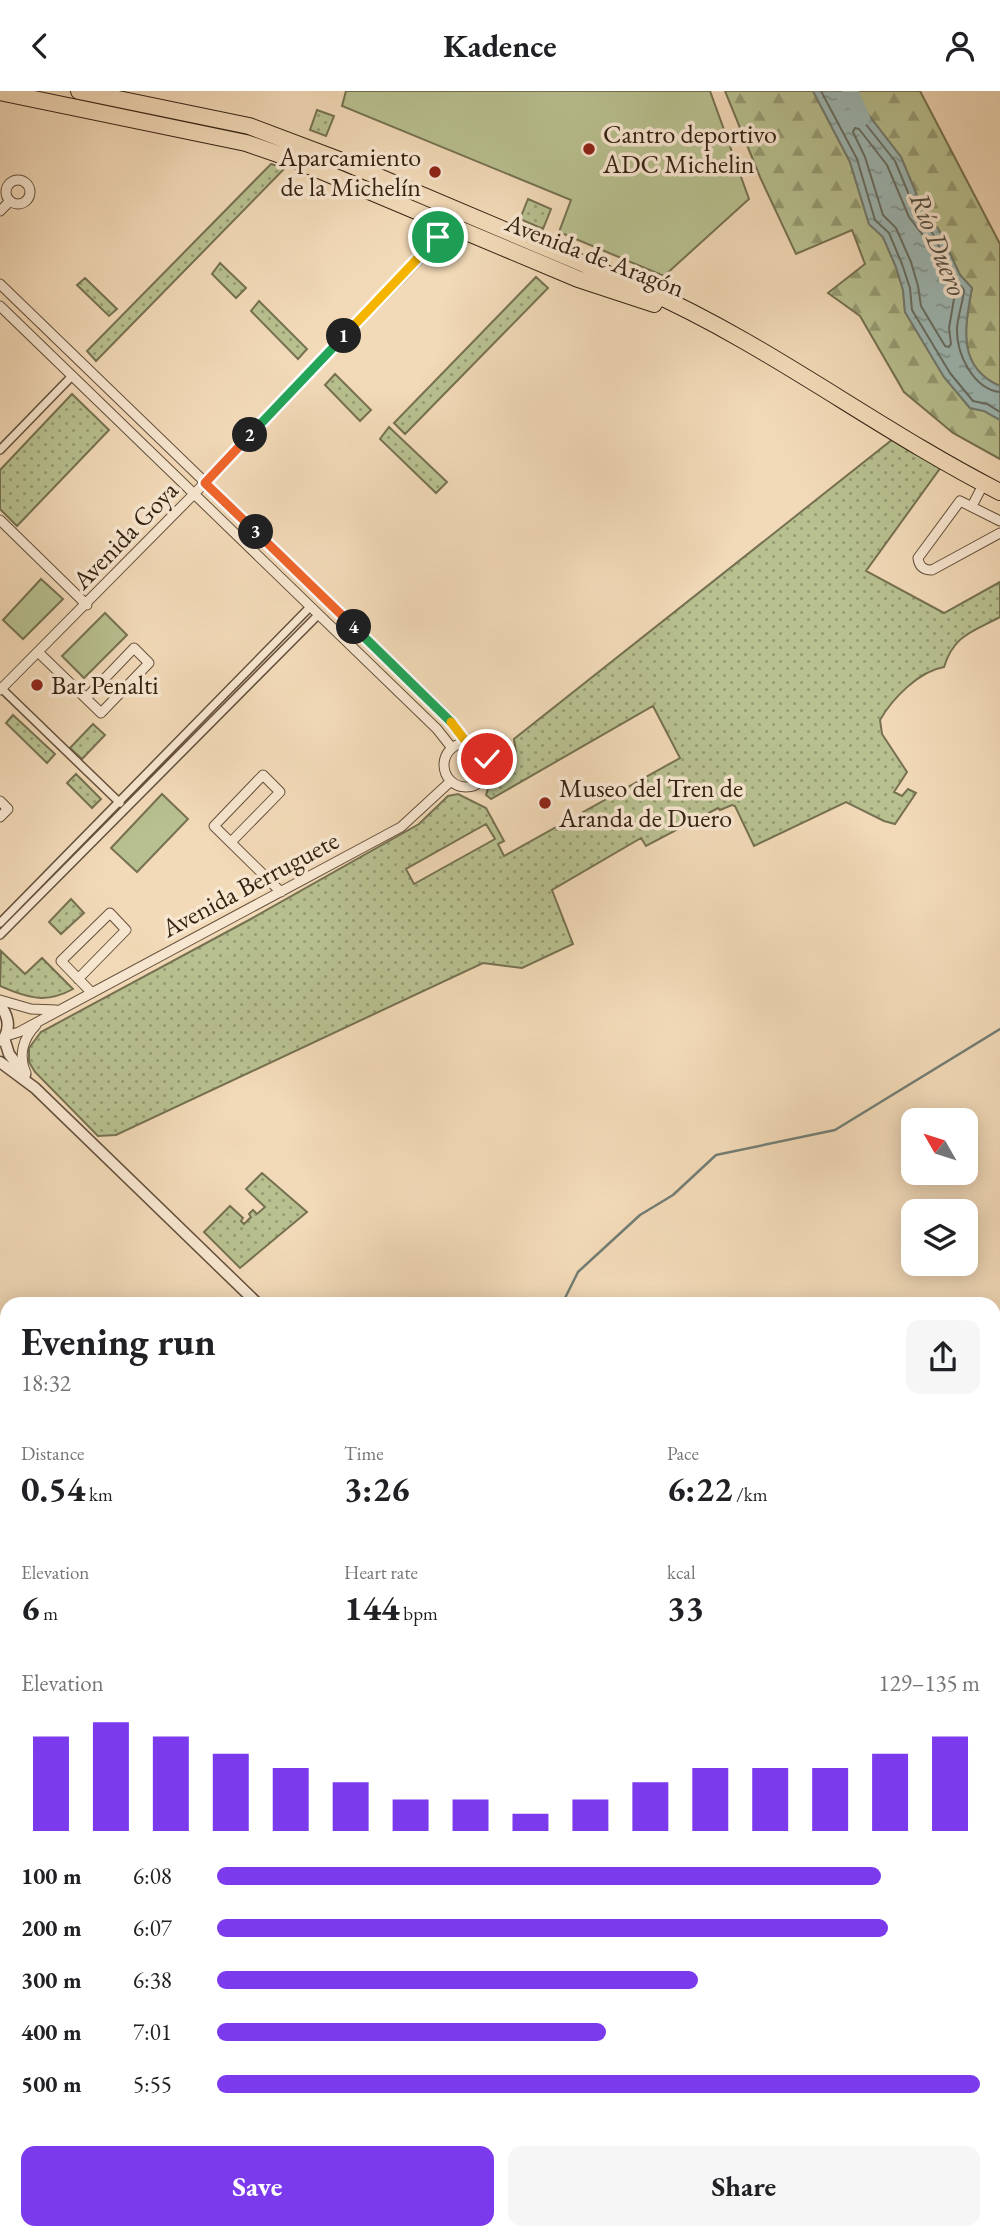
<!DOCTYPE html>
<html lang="en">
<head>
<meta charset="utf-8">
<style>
	:root { --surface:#fff; --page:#f6f6f6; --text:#202124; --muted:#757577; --accent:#7c3aed }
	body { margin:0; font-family:"EB Garamond",serif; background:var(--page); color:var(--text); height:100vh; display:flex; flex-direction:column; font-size:26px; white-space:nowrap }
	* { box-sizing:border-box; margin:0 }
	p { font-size:23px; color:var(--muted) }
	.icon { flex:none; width:38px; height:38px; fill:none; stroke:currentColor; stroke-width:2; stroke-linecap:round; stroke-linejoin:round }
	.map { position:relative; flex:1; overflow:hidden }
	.panel { position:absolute; left:0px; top:1206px; width:1001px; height:943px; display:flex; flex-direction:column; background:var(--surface); border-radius:21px 21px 0 0; box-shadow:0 4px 18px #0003 }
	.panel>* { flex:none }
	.needle { width:46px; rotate:309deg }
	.tools { position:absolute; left:901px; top:1017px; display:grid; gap:14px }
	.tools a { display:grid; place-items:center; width:77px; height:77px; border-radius:14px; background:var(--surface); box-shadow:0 4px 18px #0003; font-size:35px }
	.pin { position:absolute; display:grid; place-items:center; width:60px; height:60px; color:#fff; margin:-30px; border:4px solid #fff; border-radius:50%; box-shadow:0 2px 7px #0007 }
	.km { position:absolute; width:35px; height:35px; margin:-18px; border-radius:50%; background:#222; color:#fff; font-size:19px; line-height:35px; text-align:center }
	.round { display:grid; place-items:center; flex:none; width:74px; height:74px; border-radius:14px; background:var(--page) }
	.summary { display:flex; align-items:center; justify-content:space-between; height:119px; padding:0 21px }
	h1 { font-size:38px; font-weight:700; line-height:52px }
	.metrics { display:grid; grid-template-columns:repeat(3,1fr); gap:10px; height:119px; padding:7px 21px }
	.metrics div { display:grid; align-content:center }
	.metrics b { font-size:35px; font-weight:700 }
	.metrics small { font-size:19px; font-weight:400 }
	.metrics p { font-size:19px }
	.chart { height:196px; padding:14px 21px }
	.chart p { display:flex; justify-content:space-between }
	.chart svg { width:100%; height:126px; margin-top:7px; stroke:var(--accent); stroke-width:6 }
	.primary-button { display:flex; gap:14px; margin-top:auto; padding:14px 21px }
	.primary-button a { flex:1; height:80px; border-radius:14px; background:var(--accent); color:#fff; font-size:28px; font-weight:700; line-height:80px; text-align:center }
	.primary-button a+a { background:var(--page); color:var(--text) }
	ul { padding:0 21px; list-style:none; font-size:23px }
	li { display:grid; grid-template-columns:112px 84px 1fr; align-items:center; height:52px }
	li i { height:18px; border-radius:9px; background:var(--accent) }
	header { display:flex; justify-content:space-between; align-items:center; height:91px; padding:0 21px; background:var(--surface); font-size:32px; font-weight:700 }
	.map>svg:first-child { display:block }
</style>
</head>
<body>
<header><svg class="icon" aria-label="back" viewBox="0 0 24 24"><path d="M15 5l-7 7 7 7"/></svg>Kadence<svg class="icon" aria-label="person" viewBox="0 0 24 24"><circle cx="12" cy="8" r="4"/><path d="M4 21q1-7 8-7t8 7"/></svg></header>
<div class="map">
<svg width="1000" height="2148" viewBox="0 0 1000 2148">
	<defs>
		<pattern id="grass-dots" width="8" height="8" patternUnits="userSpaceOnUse" patternTransform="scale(1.75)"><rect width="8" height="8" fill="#b8c090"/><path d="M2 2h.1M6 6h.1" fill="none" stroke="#969c74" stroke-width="1.8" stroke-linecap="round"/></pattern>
		<pattern id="forest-firs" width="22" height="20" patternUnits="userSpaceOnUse" patternTransform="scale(1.75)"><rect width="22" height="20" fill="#b8c090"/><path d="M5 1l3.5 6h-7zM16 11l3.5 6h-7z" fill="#969c74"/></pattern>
		<pattern id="water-ripples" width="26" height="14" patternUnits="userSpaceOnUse" patternTransform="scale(1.75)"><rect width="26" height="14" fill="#9db9b6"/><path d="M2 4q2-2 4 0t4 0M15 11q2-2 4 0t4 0" fill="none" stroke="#819693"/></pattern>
	</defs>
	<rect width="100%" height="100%" fill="#f2d9b7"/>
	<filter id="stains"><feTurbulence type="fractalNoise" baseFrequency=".00286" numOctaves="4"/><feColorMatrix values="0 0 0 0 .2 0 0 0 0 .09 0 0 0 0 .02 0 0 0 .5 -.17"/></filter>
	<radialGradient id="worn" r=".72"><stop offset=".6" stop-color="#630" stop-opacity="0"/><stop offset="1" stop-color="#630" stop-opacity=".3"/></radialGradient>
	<path fill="url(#grass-dots)" stroke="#767151" stroke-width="2" fill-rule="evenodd" d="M317 19 334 25 326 45 310 39Z
		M271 73 285 77 96 270 87 260Z
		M528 108 551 118 543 138 520 128Z
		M220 172 246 197 236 207 212 183Z
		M536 186 548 197 405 343 394 332Z
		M85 187 117 218 109 225 77 194Z
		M259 210 307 258 298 268 251 220Z
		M335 283 371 319 360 330 325 294Z
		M72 303 109 339 17 435 0 418V379Z
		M389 336 447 391 436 402 380 348Z
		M893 348 941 376 866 480 944 522 1000 491V526C972 541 954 544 944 576 919 580 892 608 880 629L882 643 907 681 894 701 902 705 908 698 916 702 895 733 884 730 846 711 754 755 735 715 732 714 720 719 718 717 646 755 641 747 552 799 573 853 522 877 483 872 116 1044 98 1045 35 981 29 971V957L41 941 249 829 419 733 448 705 458 703 486 717 504 750 498 753 504 765 680 667 653 615 491 708 486 704 497 671 500 667 516 662 514 648ZM486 733 495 748 414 793 406 778Z
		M13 624 55 663 47 672 6 632Z
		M93 633 105 644 82 668 70 657Z
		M76 683 101 708 92 717 67 692Z
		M71 808 84 822 61 843 49 831Z
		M1 860 25 883 42 867 73 898C46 913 27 907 0 895Z
		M262 1082 307 1121 240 1177 204 1141 230 1115 243 1127 241 1130 244 1133 251 1126 249 1123 253 1119 257 1123 265 1116 246 1098Z"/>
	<path fill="url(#forest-firs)" stroke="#767151" stroke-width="2" d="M725 0H813L850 71 869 133 883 146 896 176 903 199 905 221 944 286 970 317 984 320 1000 329V368L953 342 904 301 860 225 828 202 865 173 852 139 796 163 760 86Z
		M850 0H920L1000 153V295C956 276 965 235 972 197L960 184 939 139 923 119 901 66Z"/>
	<path fill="#b8c090" stroke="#767151" stroke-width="2" d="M346 0H710L749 108 664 185 559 141 571 109 342 15Z
		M41 488 63 508 23 548 3 529Z
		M105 522 127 544 84 587 62 565Z
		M162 703 188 728 137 781 111 757Z"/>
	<path fill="url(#water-ripples)" stroke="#737d74" stroke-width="2" d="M813 0H850L901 66 923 119 939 139 960 184 972 197C965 235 956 276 1000 295V329L984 320 970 317 944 286 905 221 903 199 896 176 883 146 869 133 850 71Z"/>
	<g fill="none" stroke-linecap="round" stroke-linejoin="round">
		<path stroke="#686e64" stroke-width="2" d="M821 0 857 68 875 129 889 142 902 173 910 197 912 219 950 282 973 310 987 313 1000 321
			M844 0 849 12 895 70 917 123 933 143 954 187 964 199C963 211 958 224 957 237 956 262 973 298 1000 301
			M855 37 859 38 887 74 909 126 925 147 946 191 955 202 949 237 951 253 949 256 945 255 921 215 918 195 911 171 896 137 883 124 865 66 853 41Z"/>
		<path stroke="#737d74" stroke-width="2.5" d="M562 1213 578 1181 640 1124 673 1104 716 1064 835 1039 1000 938
			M987 2142 996 2148"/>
		<path stroke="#9db9b6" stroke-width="16" d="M850 0 862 27"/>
		<defs>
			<path id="pedestrian" d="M0 359 72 285
				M0 596 120 712
				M0 832 310 516
				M0 844 318 524"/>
			<path id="minor" d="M6 101a12 12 0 1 1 24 0a12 12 0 1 1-24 0Z
				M0 120 10 110
				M0 193 450 628 466 652
				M0 215 437 638 452 657
				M972 415 984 392
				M0 429 87 514
				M1000 430 960 410 918 467C919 475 923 479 932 479L1000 442
				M38 561 101 622 149 572 134 557 86 607
				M0 599 193 404 452 134
				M444 674a22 22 0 1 1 44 0a22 22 0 1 1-44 0Z
				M0 710 8 718 0 726
				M231 751 280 701 263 684 214 735 281 801
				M78 888 126 839 110 822 61 870 92 902
				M0 909 31 918 56 919
				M6 945 19 941 401 736 451 690
				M26 982C18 965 23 947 36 934"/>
			<path id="tertiary" d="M0 914C9 926 11 938 2 950
				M4 947 9 963 25 984
				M0 971 35 997 258 1213
				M994 1931 1000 1937"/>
			<path id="trunk" d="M79 0 249 35 339 69 643 198C768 253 878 339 1000 401
				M0 1 246 52 295 69 578 188 654 213
				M0 1720 7 1725
				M0 1767 7 1770
				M0 1787 7 1789
				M781 2142 797 2148"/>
		</defs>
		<use href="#pedestrian" stroke="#64503b" stroke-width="10"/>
		<use href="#minor" stroke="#64503b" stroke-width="11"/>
		<use href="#tertiary" stroke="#64503b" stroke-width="13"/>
		<use href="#trunk" stroke="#342212" stroke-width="18"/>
		<use href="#pedestrian" stroke="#f7e6d0" stroke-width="7"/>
		<use href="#minor" stroke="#f7e6d0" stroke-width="9"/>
		<use href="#tertiary" stroke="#f7e6d0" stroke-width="10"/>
		<use href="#trunk" stroke="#f2d9b7" stroke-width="16"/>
	</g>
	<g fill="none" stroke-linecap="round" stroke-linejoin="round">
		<defs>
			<path id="split-1" d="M344 245 438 146"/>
			<path id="split-2" d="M250 344 344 245"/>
			<path id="split-3" d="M250 344 205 392 256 441"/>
			<path id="split-4" d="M256 441 354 536"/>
			<path id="split-5" d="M354 536 451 631"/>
			<path id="split-6" d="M451 631 467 652C477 654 482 658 487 668"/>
		</defs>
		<use href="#split-1" stroke="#fff" stroke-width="14"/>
		<use href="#split-2" stroke="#fff" stroke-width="14"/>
		<use href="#split-3" stroke="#fff" stroke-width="14"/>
		<use href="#split-4" stroke="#fff" stroke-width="14"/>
		<use href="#split-5" stroke="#fff" stroke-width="14"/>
		<use href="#split-6" stroke="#fff" stroke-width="14"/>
		<use href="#split-1" stroke="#f5b400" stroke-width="9"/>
		<use href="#split-2" stroke="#22a559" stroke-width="9"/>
		<use href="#split-3" stroke="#f0652b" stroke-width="9"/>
		<use href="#split-4" stroke="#f0652b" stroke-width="9"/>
		<use href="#split-5" stroke="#22a559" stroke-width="9"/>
		<use href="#split-6" stroke="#f5b400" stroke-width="9"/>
	</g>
	<g fill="#8f2418" stroke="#f7e6d0" stroke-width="2.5">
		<circle cx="589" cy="58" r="7"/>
		<circle cx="435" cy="81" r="7"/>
		<circle cx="37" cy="594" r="7"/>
		<circle cx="545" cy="712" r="7"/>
	</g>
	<g text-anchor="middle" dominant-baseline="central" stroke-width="7" stroke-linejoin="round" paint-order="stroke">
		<g font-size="26" fill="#342212" stroke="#f7e6d0" text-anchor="start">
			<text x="603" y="43">Cantro deportivo<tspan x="603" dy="30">ADC Michelin</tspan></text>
			<text x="421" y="66" text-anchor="end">Aparcamiento<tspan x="421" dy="30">de la Michelín</tspan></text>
			<text x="51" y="594">Bar Penalti</text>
			<text x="559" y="697">Museo del Tren de<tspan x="559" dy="30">Aranda de Duero</tspan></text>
		</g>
		<g font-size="26" fill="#342212" stroke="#f7e6d0">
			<text transform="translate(595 164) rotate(21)">Avenida de Aragón</text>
			<text transform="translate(125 444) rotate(-46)">Avenida Goya</text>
			<text transform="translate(250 793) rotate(-28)">Avenida Berruguete</text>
		</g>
		<g font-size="28" font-style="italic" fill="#544f43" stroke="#f7e6d0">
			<text transform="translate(939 153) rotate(68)">Río Duero</text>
		</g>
	</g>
	<rect width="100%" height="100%" filter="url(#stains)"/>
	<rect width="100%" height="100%" fill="url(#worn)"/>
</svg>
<div class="tools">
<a><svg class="needle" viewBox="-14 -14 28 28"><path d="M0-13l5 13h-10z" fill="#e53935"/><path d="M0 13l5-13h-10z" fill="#757577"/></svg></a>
<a><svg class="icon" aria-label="layers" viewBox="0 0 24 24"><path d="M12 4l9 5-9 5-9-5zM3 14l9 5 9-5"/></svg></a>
</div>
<div class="pin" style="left:438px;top:146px;background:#1e9e55"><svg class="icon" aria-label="arrive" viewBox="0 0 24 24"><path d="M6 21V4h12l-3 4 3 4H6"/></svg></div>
<div class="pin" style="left:487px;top:668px;background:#d93025"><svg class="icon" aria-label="check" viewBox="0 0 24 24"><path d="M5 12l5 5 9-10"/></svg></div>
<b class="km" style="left:344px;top:245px">1</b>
<b class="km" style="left:250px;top:344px">2</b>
<b class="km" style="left:256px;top:441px">3</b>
<b class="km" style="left:354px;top:536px">4</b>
<section class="panel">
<div class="summary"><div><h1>Evening run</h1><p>18:32</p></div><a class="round"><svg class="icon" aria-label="share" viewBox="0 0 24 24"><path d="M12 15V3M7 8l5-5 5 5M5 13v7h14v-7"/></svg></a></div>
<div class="metrics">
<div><p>Distance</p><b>0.54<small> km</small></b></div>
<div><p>Time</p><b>3:26</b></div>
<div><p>Pace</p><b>6:22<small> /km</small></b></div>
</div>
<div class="metrics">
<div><p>Elevation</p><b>6<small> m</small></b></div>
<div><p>Heart rate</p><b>144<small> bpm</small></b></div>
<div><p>kcal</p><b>33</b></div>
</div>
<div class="chart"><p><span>Elevation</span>129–135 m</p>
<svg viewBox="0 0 160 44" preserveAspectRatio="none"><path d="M5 44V11M15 44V6M25 44V11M35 44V17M45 44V22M55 44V27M65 44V33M75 44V33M85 44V38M95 44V33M105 44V27M115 44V22M125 44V22M135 44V22M145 44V17M155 44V11"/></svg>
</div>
<ul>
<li><b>100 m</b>6:08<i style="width:87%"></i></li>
<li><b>200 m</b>6:07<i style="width:88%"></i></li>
<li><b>300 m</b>6:38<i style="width:63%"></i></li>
<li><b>400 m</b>7:01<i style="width:51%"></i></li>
<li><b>500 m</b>5:55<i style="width:100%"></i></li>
</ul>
<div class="primary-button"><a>Save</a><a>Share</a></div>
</section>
</div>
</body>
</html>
